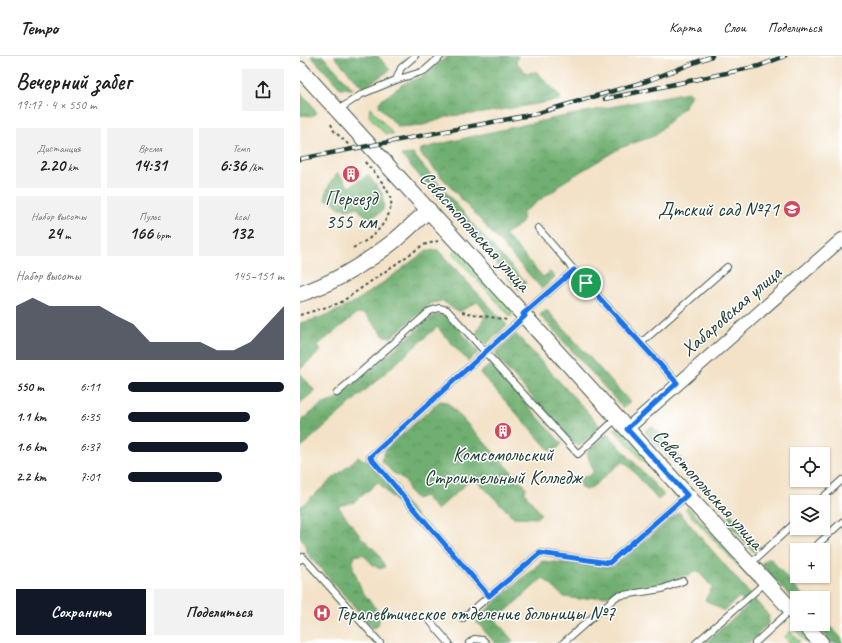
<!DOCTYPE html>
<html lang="ru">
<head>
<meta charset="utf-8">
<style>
	:root { --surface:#fff; --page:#f2f2f2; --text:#202124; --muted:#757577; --line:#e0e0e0; --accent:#111827 }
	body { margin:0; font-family:Caveat,sans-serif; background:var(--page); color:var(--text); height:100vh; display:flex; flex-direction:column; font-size:15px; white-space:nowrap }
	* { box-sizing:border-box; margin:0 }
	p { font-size:13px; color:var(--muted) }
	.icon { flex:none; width:22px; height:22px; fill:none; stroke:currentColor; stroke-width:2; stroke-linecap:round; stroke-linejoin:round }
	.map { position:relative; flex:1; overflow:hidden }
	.panel { display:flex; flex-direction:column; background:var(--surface); width:300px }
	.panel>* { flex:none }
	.buttons { position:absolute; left:490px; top:391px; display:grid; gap:8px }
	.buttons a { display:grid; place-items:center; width:40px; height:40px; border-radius:0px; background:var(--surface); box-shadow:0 1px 3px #0004; font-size:20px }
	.pin { position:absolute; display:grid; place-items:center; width:34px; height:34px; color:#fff; margin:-17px; border:2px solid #fff; border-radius:50%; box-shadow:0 1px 4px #0007 }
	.round { display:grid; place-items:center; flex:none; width:42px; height:42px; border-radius:0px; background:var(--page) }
	.head { display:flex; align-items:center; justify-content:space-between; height:68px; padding:0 16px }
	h1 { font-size:22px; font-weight:700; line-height:30px }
	.metrics { display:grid; grid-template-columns:repeat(3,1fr); gap:6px; height:68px; padding:4px 16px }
	.metrics div { display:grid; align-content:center; border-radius:0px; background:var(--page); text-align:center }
	.metrics b { font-size:17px; font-weight:700 }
	.metrics small { font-size:11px; font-weight:400 }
	.metrics p { font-size:11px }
	.chart { height:112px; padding:8px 16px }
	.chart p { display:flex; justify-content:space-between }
	.chart svg { width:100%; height:72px; margin-top:4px; fill:var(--accent); opacity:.7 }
	.button { display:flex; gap:8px; margin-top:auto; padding:8px 16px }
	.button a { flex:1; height:46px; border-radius:0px; background:var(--accent); color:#fff; font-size:16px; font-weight:700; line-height:46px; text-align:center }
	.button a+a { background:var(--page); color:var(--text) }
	ul { padding:0 16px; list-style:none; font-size:13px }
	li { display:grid; grid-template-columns:64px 48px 1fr; align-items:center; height:30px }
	li i { height:10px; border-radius:5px; background:var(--accent) }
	header { display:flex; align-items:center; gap:24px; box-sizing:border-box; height:56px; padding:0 20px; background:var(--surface); border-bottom:1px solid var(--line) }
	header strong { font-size:19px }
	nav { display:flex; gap:22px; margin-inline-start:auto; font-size:14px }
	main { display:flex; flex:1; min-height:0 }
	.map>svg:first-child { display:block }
</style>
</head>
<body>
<header>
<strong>Tempo</strong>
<nav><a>Карта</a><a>Слои</a><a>Поделиться</a></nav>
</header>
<main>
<section class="panel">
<div class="head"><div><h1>Вечерний забег</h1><p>19:17 · 4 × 550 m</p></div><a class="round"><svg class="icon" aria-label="share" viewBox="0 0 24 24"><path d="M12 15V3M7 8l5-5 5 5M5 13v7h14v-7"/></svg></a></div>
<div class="metrics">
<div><p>Дистанция</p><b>2.20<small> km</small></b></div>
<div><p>Время</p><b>14:31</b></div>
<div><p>Темп</p><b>6:36<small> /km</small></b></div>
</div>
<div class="metrics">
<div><p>Набор высоты</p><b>24<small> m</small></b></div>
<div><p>Пульс</p><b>166<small> bpm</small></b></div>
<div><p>kcal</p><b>132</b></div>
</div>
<div class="chart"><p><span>Набор высоты</span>145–151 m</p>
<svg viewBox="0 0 160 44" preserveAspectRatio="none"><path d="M0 44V11L10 6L20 11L30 11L40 11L50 11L60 17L70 22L80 33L90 33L100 33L110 33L120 38L130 38L140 33L150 22L160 11V44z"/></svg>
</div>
<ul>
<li><b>550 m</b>6:11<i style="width:100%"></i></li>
<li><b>1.1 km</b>6:35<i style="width:78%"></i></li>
<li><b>1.6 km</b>6:37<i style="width:77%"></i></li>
<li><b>2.2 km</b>7:01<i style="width:60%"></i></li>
</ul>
<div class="button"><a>Сохранить</a><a>Поделиться</a></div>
</section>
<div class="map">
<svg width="542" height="587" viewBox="0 0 542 587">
	<defs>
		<pattern id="grass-dots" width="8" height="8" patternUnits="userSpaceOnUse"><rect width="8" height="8" fill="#8bcb83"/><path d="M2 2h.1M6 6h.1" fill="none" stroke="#71a66c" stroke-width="1.8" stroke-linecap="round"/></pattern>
		<pattern id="forest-crowns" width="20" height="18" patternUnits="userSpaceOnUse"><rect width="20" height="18" fill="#70af71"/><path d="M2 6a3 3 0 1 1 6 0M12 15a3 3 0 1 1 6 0" fill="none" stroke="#5b905e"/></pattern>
	</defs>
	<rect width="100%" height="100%" fill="#fff"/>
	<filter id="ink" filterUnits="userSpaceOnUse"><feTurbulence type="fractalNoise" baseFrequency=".025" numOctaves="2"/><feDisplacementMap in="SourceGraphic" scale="8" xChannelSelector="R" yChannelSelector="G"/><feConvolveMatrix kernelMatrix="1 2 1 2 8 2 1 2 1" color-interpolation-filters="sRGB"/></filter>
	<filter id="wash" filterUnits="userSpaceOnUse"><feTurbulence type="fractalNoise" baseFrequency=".012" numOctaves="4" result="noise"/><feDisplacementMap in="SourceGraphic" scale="16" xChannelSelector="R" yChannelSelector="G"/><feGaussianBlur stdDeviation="0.9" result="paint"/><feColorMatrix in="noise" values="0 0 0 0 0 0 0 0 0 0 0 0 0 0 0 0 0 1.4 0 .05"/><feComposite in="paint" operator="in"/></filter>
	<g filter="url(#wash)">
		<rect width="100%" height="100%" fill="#f3e2c8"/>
		<path fill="url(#grass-dots)" stroke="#55845c" d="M70 51 93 78H85L69 60Z
			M155 160 174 169 181 177 174 182Z
			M160 192 214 253 211 261 152 197Z
			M228 268 258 301 259 311 224 272Z
			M318 369 376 436 375 440 314 373Z
			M388 451 454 523 453 526 385 453Z
			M498 568 514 587H507L494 572Z
			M490 575 500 586 499 587H490L484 581Z"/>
		<path fill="url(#forest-crowns)" stroke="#487652" d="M11 0H23L53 33 40 32Z
			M34 0H78L90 14 63 32Z
			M148 0H218L216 6 226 17 237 16 260 40V44L183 57 150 60 124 69 98 71 79 50 80 45 105 27 122 21Z
			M0 36 9 45 17 57 12 60 0 59Z
			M388 36 391 39 385 50 354 80 320 92 260 128 257 133 251 136 223 156 222 167 205 178 243 221 250 216 255 221 242 233 120 97 121 93C210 70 299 53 388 36Z
			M113 98 174 169 155 160 101 99Z
			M38 117 49 131 68 119 82 137 84 148 83 154 77 159 69 162 61 156 57 151 48 154 38 151 33 146 25 144C27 131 30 126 38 117Z
			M181 177 226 227 219 234 174 182Z
			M127 194H138L207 269 186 289 176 279 178 273 182 267 186 257 182 251 177 246 161 255H156L143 245 132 247 91 281 84 280 67 260 61 257 55 259 18 289 21 295 0 313V267C17 263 34 257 49 249 77 233 102 212 127 194Z
			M246 253 330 346 323 352 240 259Z
			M140 258 148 261 179 296 168 305 137 271 0 392V384L3 382 0 373 1 365 21 349 35 344 131 262Z
			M216 278 301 371 280 390 274 388 197 302 196 296Z
			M191 308 262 388 252 397 180 317Z
			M0 317 15 335 0 347Z
			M140 345 147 346 226 431 225 437 241 458 236 462 213 461 179 427 174 425 167 427 137 454 124 440 116 443 108 435 107 427 99 420 92 416 81 404 87 392Z
			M352 370 385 407 372 405 345 375Z
			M307 377 364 439 358 444 327 408 322 406 291 432 286 434 281 432 279 425 283 421 289 420 293 416C292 409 288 403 287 396Z
			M58 401 67 405 117 460 113 464 78 426 55 446 38 450 60 480 78 497 85 511 80 513 72 508 63 498 55 500 53 506V512L62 535 80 558 78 570 73 572 8 498 4 486 0 480V451Z
			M379 456 469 560 468 568 449 587H405L448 550 439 541 424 555 405 544 412 531 397 514 390 519 381 520 359 529 342 533 320 536 305 540 280 543 264 541 243 522 196 564 213 585 211 587H195L175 564 242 505 313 511Z
			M429 456 460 491 454 496 430 469Z
			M469 501 505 542H497V548L461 508Z
			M523 562 542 583V587H532L515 568H523Z"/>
	</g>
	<g filter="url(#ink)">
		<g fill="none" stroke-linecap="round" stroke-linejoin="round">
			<defs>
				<path id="service" d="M96 24 101 12 115 0
					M38 54 62 38 96 24 124 15 141 0
					M238 172 274 214
					M223 258 274 214 341 287 427 211
					M341 287 377 327
					M37 337 130 255 139 252 147 254 278 398 317 362
					M518 446 542 424
					M517 489 542 466
					M0 504 3 501 80 587
					M450 508 497 465
					M189 540 70 401 225 260
					M162 563 240 497 309 507 387 439
					M129 564 149 587
					M169 587 174 583 183 584 186 587
					M263 587 317 540 362 533 383 525
					M396 587 466 526
					M455 587 491 554"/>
				<path id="minor" d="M327 373 542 183"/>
				<path id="tertiary" d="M0 13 497 560
					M0 238C34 227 66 207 94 185 106 175 117 164 129 154
					M504 568 521 587"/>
			</defs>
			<use href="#service" stroke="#3f564a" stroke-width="8"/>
			<use href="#minor" stroke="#3f564a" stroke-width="14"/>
			<use href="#tertiary" stroke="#3f564a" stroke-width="17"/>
			<path stroke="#3f564a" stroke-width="2" stroke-dasharray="3 3" stroke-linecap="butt" d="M31 68 34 75 49 89
				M53 192C58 189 62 187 67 184 78 177 96 155 90 141 86 128 72 114 63 104
				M162 256 207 264
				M0 259 40 247 123 189 138 185"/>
			<use href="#service" stroke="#fff" stroke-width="6"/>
			<use href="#minor" stroke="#fff" stroke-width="12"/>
			<use href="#tertiary" stroke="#fff" stroke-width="15"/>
			<defs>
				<path id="rail" d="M305 43 459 10 485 0
					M0 103 235 58 347 25 412 0"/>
			</defs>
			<use href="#rail" stroke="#1f3d34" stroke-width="4.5"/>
			<use href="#rail" stroke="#fff" stroke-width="3" stroke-dasharray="9" stroke-linecap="butt"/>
		</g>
	</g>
	<g fill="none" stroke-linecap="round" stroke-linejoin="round" filter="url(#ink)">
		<defs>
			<path id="route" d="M274 214 377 327 327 373 387 439 309 507 240 497 189 540 70 401 225 260 223 258Z"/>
		</defs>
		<use href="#route" stroke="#fff" stroke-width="8"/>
		<use href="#route" stroke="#1a73e8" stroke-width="5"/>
	</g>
	<defs>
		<symbol id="building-disc" viewBox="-11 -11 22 22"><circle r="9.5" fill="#d1495b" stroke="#fff"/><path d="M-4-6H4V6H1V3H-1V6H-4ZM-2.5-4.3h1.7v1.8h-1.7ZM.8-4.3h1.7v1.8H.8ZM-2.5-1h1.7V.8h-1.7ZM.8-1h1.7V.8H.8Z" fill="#fff"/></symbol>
		<symbol id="school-disc" viewBox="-11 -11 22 22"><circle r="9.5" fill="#d1495b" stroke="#fff"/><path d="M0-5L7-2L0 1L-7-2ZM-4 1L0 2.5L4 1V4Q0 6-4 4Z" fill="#fff"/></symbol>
		<symbol id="hospital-disc" viewBox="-11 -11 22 22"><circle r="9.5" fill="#d1495b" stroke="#fff"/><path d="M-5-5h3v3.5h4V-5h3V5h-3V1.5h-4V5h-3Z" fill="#fff"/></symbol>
	</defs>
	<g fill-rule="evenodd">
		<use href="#building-disc" x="41" y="108" width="20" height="20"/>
		<use href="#school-disc" x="482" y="143" width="20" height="20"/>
		<use href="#building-disc" x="193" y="365" width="20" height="20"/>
		<use href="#hospital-disc" x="12" y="547" width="20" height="20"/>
	</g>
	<g text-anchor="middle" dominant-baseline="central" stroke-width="3" stroke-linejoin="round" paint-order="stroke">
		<g font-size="20" fill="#1f3d34" stroke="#fff">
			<text x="51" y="142">Переезд<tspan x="51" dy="23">355 км</tspan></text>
			<text x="479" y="153" text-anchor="end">Дтский сад №71</text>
			<text x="203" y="398">Комсомольский<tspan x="203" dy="23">Строительный Колледж</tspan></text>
			<text x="35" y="557" text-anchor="start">Терапевтическое отделение больницы №7</text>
		</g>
		<g font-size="20" fill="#1f3d34" stroke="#fff">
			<text transform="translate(175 175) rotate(48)">Севастопольская улица</text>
			<text transform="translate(431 255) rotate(-41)">Хабаровская улица</text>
			<text transform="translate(408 433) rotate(48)">Севастопольская улица</text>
		</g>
	</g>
</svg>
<div class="buttons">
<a><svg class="icon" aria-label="locate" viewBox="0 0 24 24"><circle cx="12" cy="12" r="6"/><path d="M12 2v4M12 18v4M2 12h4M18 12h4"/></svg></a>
<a><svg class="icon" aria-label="layers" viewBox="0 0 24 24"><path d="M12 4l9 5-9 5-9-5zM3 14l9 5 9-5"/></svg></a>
<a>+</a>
<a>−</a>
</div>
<div class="pin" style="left:286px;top:227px;background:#1e9e55"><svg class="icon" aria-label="arrive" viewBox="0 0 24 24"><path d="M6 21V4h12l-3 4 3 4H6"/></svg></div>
</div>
</main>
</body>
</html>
